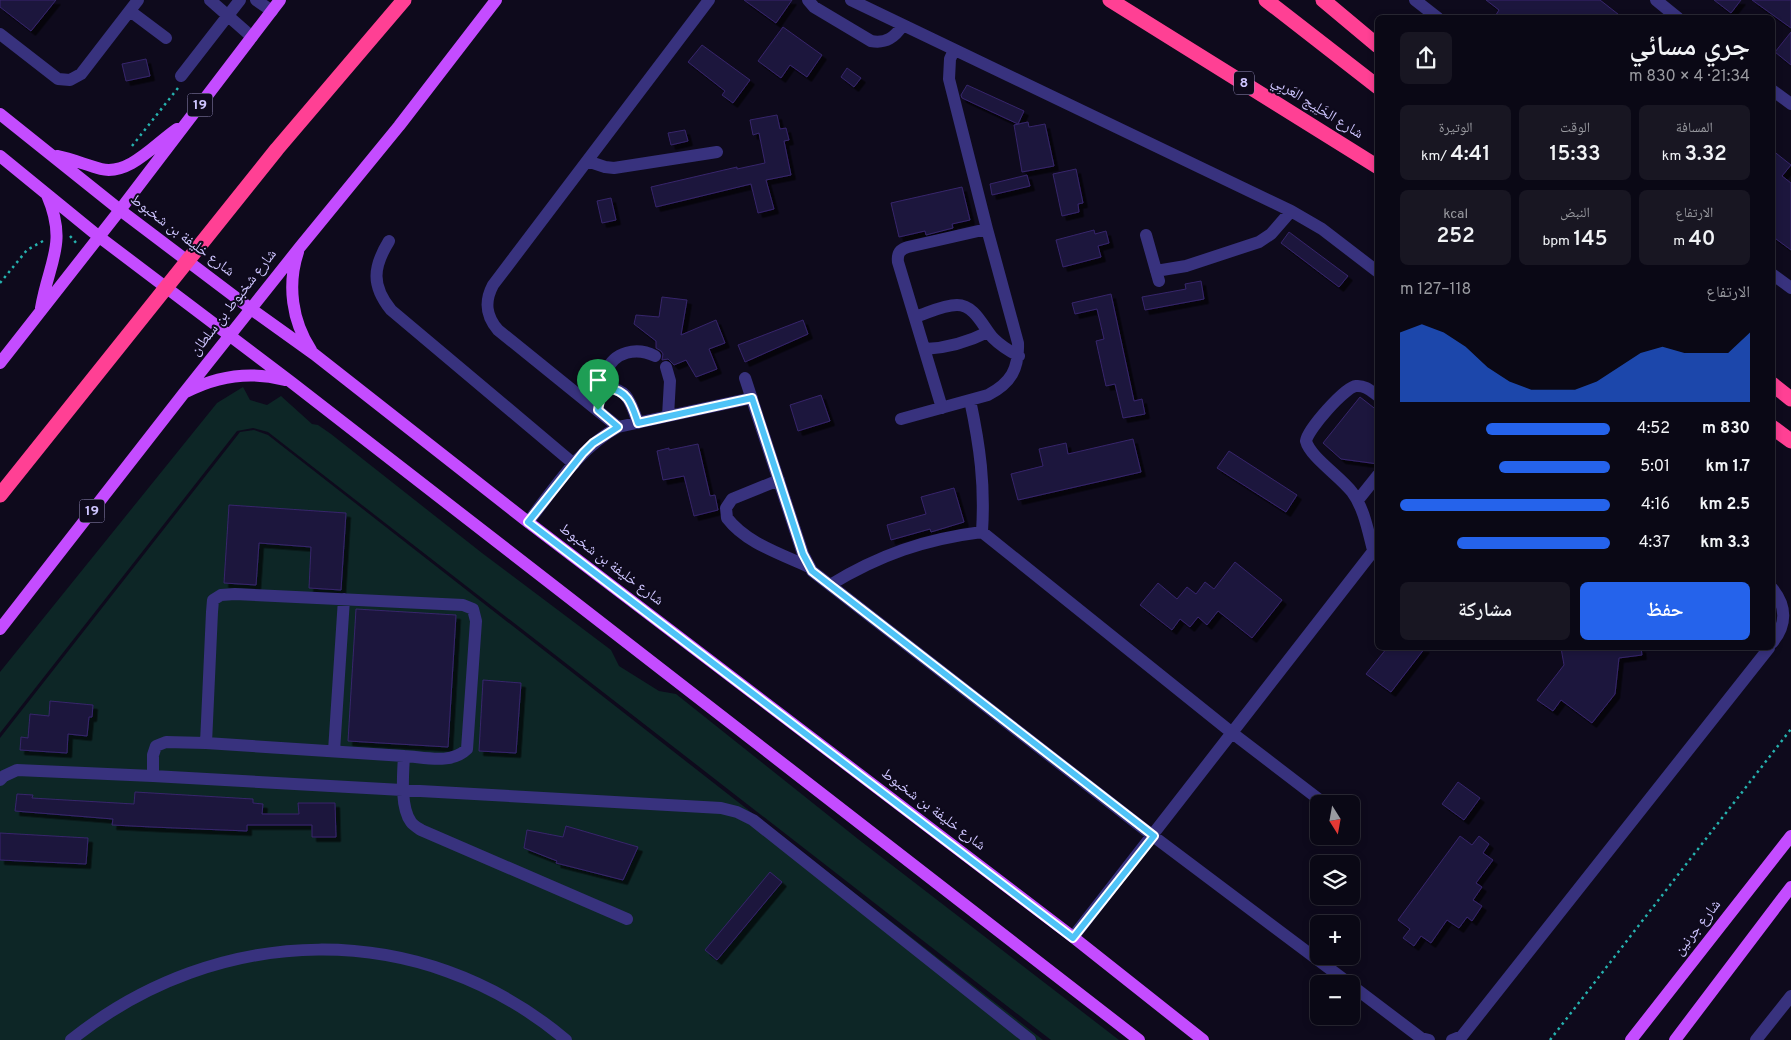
<!DOCTYPE html>
<html lang="ar">
<head>
<meta charset="utf-8">
<style>
	:root { --surface:#0a0815; --page:#181622; --text:#f1f3f6; --muted:#999aa0; --line:#2a2934; --accent:#2563eb }
	body { margin:0; font-family:Overpass,"Noto Naskh Arabic",sans-serif; background:var(--page); color:var(--text); direction:rtl; height:100vh; display:flex; flex-direction:column; font-size:19px; white-space:nowrap }
	* { box-sizing:border-box; margin:0 }
	p { font-size:16px; color:var(--muted) }
	.icon { flex:none; width:28px; height:28px; fill:none; stroke:currentColor; stroke-width:2; stroke-linecap:round; stroke-linejoin:round }
	.map { position:relative; flex:1; overflow:hidden; direction:ltr }
	.details { position:absolute; left:1375px; top:15px; width:400px; height:635px; display:flex; flex-direction:column; background:var(--surface); border-radius:8px; box-shadow:0 2px 8px #0003,0 0 0 1px var(--line); direction:rtl }
	.details>* { flex:none }
	.needle { width:32px; rotate:169deg }
	.tools { position:absolute; left:1310px; top:795px; display:grid; gap:10px }
	.tools a { display:grid; place-items:center; width:50px; height:50px; border-radius:8px; background:var(--surface); box-shadow:0 2px 8px #0003,0 0 0 1px var(--line); font-size:25px }
	.pin { position:absolute; display:grid; place-items:center; width:42px; height:42px; color:#fff; margin:-51px -21px; border-radius:50% 50% 50% 0; rotate:-45deg; box-shadow:0 0 5px #0007 }
	.pin .icon { rotate:45deg }
	.round { display:grid; place-items:center; flex:none; width:52px; height:52px; border-radius:8px; background:var(--page) }
	.head { display:flex; align-items:center; justify-content:space-between; height:85px; padding:0 25px }
	h1 { font-size:28px; font-weight:600; line-height:38px }
	.figures { display:grid; grid-template-columns:repeat(3,1fr); gap:8px; height:85px; padding:5px 25px }
	.figures div { display:grid; align-content:center; border-radius:8px; background:var(--page); text-align:center }
	.figures b { font-size:21px; font-weight:600 }
	.figures small { font-size:14px; font-weight:400 }
	.figures p { font-size:14px }
	.chart { height:140px; padding:10px 25px }
	.chart p { display:flex; justify-content:space-between }
	.chart svg { width:100%; height:90px; margin-top:5px; fill:var(--accent); opacity:.7 }
	.action { display:flex; gap:10px; margin-top:auto; padding:10px 25px }
	.action a { flex:1; height:58px; border-radius:8px; background:var(--accent); color:#fff; font-size:20px; font-weight:600; line-height:58px; text-align:center }
	.action a+a { background:var(--page); color:var(--text) }
	ul { padding:0 25px; list-style:none; font-size:16px }
	li { display:grid; grid-template-columns:80px 60px 1fr; align-items:center; height:38px }
	li i { height:12px; border-radius:6px; background:var(--accent) }
	.map>svg:first-child { display:block }
</style>
</head>
<body>
<div class="map">
<svg width="1791" height="1040" viewBox="0 0 1791 1040">
	<defs>
		<filter id="shadow"><feDropShadow dx="4.5" dy="4.5" stdDeviation="0" flood-color="#0009"/></filter>
	</defs>
	<rect width="100%" height="100%" fill="#0e0a1c"/>
	<path fill="#0d2626" d="M243 387 250 400 267 405 281 396 312 424 318 425 331 434 482 553 611 650 619 666 659 691 676 694 858 839 1119 1040H1051L268 432 253 428 237 431 0 733V672L217 403Z
		M254 430 268 435 1043 1040H0V738L240 432Z"/>
	<path fill="#1f153e" stroke="#36266b" filter="url(#shadow)" d="M0 0H56L31 31 0 7Z
		M744 0H792L776 23Z
		M1486 0H1600L1623 18H1494L1499 10Z
		M1714 0H1741L1731 13Z
		M1752 0H1791V28Z
		M783 27 822 55 807 77 790 65 781 78 758 61Z
		M1791 32V65L1775 52Z
		M702 45 750 80 733 103 722 95 725 91 688 62Z
		M146 59 150 76 126 81 122 64Z
		M847 68 861 78 854 87 841 77Z
		M967 85 1024 111 1018 124 962 98 961 95Z
		M777 115 780 129 786 128 789 140 784 141 791 175 766 180 774 209 758 213 751 184 656 207 651 187 737 167V169L765 163 759 133 753 135 750 120Z
		M1028 122 1029 127 1045 124 1054 166 1022 172 1014 125Z
		M685 130 688 141 671 145 668 133Z
		M1772 150 1791 165 1782 176 1791 183V250L1772 236Z
		M1076 169 1083 203 1078 204 1079 212 1062 216 1053 174Z
		M1027 175 1030 186 992 195 990 184Z
		M962 187 970 220 952 224 953 228 926 235 925 231 899 237 891 203Z
		M611 198 616 220 602 223 597 201Z
		M1094 230 1095 234 1106 231 1109 243 1098 246 1101 257 1063 267 1056 240Z
		M1289 232 1348 276 1339 287 1281 243Z
		M1201 281 1204 299 1145 310 1142 297 1186 289 1185 284Z
		M1111 294 1134 401 1142 399 1145 414 1123 418 1115 384 1106 386 1096 341 1104 339 1097 309 1075 314 1072 303Z
		M662 297 687 300 681 335 716 320 725 343 709 349 717 369 696 377 686 360 674 365 668 359 662 360 663 354 661 351 656 348V341L634 324 636 315 659 317Z
		M803 320 808 334 745 362 738 345Z
		M821 395 830 421 798 431 790 405Z
		M1360 397 1378 411V464L1341 459 1323 443Z
		M1133 439 1141 472 1018 500 1011 474 1043 466 1039 449 1066 443 1068 454Z
		M698 444 710 496 715 495 718 510 694 516 684 476 663 480 657 451 669 448V450Z
		M1229 451 1297 495 1286 512 1217 468Z
		M954 488 964 522 931 532 930 529 891 540 887 525 926 514 921 497Z
		M229 505 346 513 341 590 309 588 311 547 259 543 256 585 224 583Z
		M1235 562 1282 600 1252 638 1218 611 1207 625 1198 617 1190 627 1180 619 1172 630 1140 605 1158 583 1177 599 1187 587 1196 594 1205 582 1214 589Z
		M356 609 456 615 448 747 348 741Z
		M1387 648H1425L1391 692 1366 674Z
		M1561 648H1641L1642 655 1619 658 1615 694 1592 723 1561 700 1553 711 1537 700 1564 665Z
		M483 680 521 683 516 753 479 751Z
		M50 701 93 705 92 717H89L87 736 68 734 67 753 20 750 21 737 28 738 30 714 49 716Z
		M1458 782 1480 798 1464 820 1442 804Z
		M135 792 253 799V803L263 804 262 814H299L298 803H335L336 837H312V825H247V831L152 827 112 825 113 819 15 811 17 794 33 795 32 798 134 804Z
		M566 826 638 847 623 880 556 863 557 861 524 848 527 830 563 837Z
		M0 833 88 838 86 864 0 860Z
		M1460 836 1472 845 1479 836 1489 844 1483 853 1493 860 1476 883 1482 887 1473 900 1482 906 1472 921 1467 917 1459 928 1447 920 1431 943 1421 936 1414 946 1403 938 1410 929 1398 920Z
		M770 872 782 882 717 960 705 950Z"/>
	<g fill="none" stroke-linecap="round" stroke-linejoin="round">
		<path stroke="#26b2af" stroke-width="2.5" stroke-dasharray="2.5 4" stroke-linecap="butt" d="M132 146 178 88
			M70 236 78 245
			M0 283 27 250 43 241
			M1550 1040 1791 729"/>
		<path stroke="#38327e" stroke-width="12" d="M210 0 252 37
			M256 0 272 11
			M808 0 814 7 871 41C886 44 895 37 903 25
			M851 0 1291 211 1322 229 1378 272
			M1415 0 1438 18
			M1656 0 1678 18
			M130 11 166 38
			M0 34 58 79 70 80 81 74 138 0
			M181 76 240 0
			M1772 90 1791 104
			M587 161 605 167 614 168 717 152
			M1146 235 1159 281
			M389 241C373 267 371 285 391 310L574 464
			M1156 271 1186 266 1259 242 1271 234 1291 211
			M1772 274 1791 288
			M915 317C928 313 943 305 957 305 975 305 983 327 993 338 1001 346 1009 351 1019 356
			M925 349C948 348 968 342 988 332
			M666 367 670 381 668 416
			M745 378 803 554 812 571 1153 836 1350 984
			M602 389C627 385 631 403 638 423
			M970 400C980 447 985 484 982 532
			M942 408 898 262C897 254 900 249 908 247L987 229
			M597 410C600 398 601 384 606 372 614 351 637 347 655 356
			M901 419 988 395C1011 383 1019 369 1018 343L987 229 949 79 950 59 954 50
			M618 427 498 330C486 316 484 302 493 285L709 0
			M779 480 732 499 726 508 727 518C746 543 781 554 809 567
			M1358 500 1378 475
			M528 522C555 488 579 448 618 427L752 398
			M1373 550C1368 531 1364 508 1352 492 1341 477 1310 457 1306 441 1308 429 1345 387 1356 386 1365 385 1371 391 1378 396
			M830 585C879 555 925 539 982 532L1231 732 1325 804
			M1772 588C1787 606 1787 625 1772 643
			M206 743 212 612 213 600 221 595 235 594 463 605 473 609 476 621 467 749C451 765 424 757 404 756 403 774 400 807 411 822 413 825 418 828 421 830L627 919
			M334 751 344 599
			M153 776V755L156 746 166 742 206 743 404 756
			M0 780 4 776 17 770 153 776 721 808 737 812 753 820 1030 1040
			M1073 937C1175 807 1276 675 1378 545
			M1351 985 1421 1038 1429 1040
			M71 1040C218 922 420 917 566 1040
			M1452 1040 1462 1036 1769 648
			M1756 1040 1791 996"/>
		<path stroke="#c44cff" stroke-width="12" d="M0 114 120 210 251 309 314 354 528 522 1073 937 1203 1040
			M0 156 98 236 291 382 1139 1040
			M57 156C72 159 86 165 101 169 129 176 156 143 177 129
			M298 252C287 285 292 321 311 350
			M41 308C49 261 68 244 47 195
			M0 363 120 210 280 0
			M186 392C217 376 251 371 285 380
			M0 629 184 393 300 247 399 126 496 0
			M1631 1040 1791 836
			M1675 1040 1791 887"/>
		<path stroke="#ff4094" stroke-width="15" d="M1110 0 1378 167
			M1266 0 1378 87
			M1323 0 1378 46
			M1772 384 1791 399
			M1772 427 1791 441
			M0 495 277 149 404 0"/>
	</g>
	<g fill="none" stroke-linecap="round" stroke-linejoin="round">
		<defs>
			<path id="route" d="M608 388C629 391 632 406 638 423L752 398 803 554 812 571 1154 836 1073 938 528 522 583 453 593 443 618 427 598 410 602 390Z"/>
		</defs>
		<use href="#route" stroke="#fff" stroke-width="10"/>
		<use href="#route" stroke="#4fc3f7" stroke-width="6"/>
	</g>
	<g text-anchor="middle" dominant-baseline="central" stroke-width="4" stroke-linejoin="round" paint-order="stroke">
		<g fill="#0e0a1c" stroke="#948dbb" stroke-width="1">
			<rect x="1234" y="71.5" width="20" height="23" rx="4"/>
			<rect x="187.5" y="93.5" width="25" height="23" rx="4"/>
			<rect x="79.5" y="499.5" width="25" height="23" rx="4"/>
		</g>
		<g font-size="14" font-weight="bold" fill="#cec5ff">
			<text x="1244" y="83">8</text>
			<text x="200" y="105">19</text>
			<text x="92" y="511">19</text>
		</g>
		<g font-size="15" fill="#cec5ff" stroke="#0e0a1c">
			<text transform="translate(1317 108) rotate(32)">شارع الخَلِيج العَربِي</text>
			<text transform="translate(182 236) rotate(37)">شارع خليفة بن شخبوط</text>
			<text transform="translate(234 303) rotate(-52)">شارع شخبوط بن سلطان</text>
			<text transform="translate(611 565) rotate(37)">شارع خليفة بن شخبوط</text>
			<text transform="translate(933 810) rotate(37)">شارع خليفة بن شخبوط</text>
			<text transform="translate(1698 928) rotate(-52)">شارع جرنين</text>
		</g>
	</g>
</svg>
<div class="tools">
<a><svg class="needle" viewBox="-14 -14 28 28"><path d="M0-13l5 13h-10z" fill="#e53935"/><path d="M0 13l5-13h-10z" fill="#999aa0"/></svg></a>
<a><svg class="icon" aria-label="layers" viewBox="0 0 24 24"><path d="M12 4l9 5-9 5-9-5zM3 14l9 5 9-5"/></svg></a>
<a>+</a>
<a>−</a>
</div>
<div class="pin" style="left:598px;top:410px;background:#1e9e55"><svg class="icon" aria-label="arrive" viewBox="0 0 24 24"><path d="M6 21V4h12l-3 4 3 4H6"/></svg></div>
<section class="details">
<div class="head"><div><h1>جري مسائي</h1><p>21:34 · 4 × 830 m</p></div><a class="round"><svg class="icon" aria-label="share" viewBox="0 0 24 24"><path d="M12 15V3M7 8l5-5 5 5M5 13v7h14v-7"/></svg></a></div>
<div class="figures">
<div><p>المسافة</p><b>3.32<small> km</small></b></div>
<div><p>الوقت</p><b>15:33</b></div>
<div><p>الوتيرة</p><b>4:41<small> /km</small></b></div>
</div>
<div class="figures">
<div><p>الارتفاع</p><b>40<small> m</small></b></div>
<div><p>النبض</p><b>145<small> bpm</small></b></div>
<div><p>kcal</p><b>252</b></div>
</div>
<div class="chart"><p><span>الارتفاع</span>118–127 m</p>
<svg viewBox="0 0 160 44" preserveAspectRatio="none"><path d="M0 44V10L10 6L20 10L30 17L40 27L50 34L60 38L70 38L80 38L90 34L100 27L110 20L120 17L130 20L140 20L150 20L160 10V44z"/></svg>
</div>
<ul>
<li><b>830 m</b>4:52<i style="width:59%"></i></li>
<li><b>1.7 km</b>5:01<i style="width:53%"></i></li>
<li><b>2.5 km</b>4:16<i style="width:100%"></i></li>
<li><b>3.3 km</b>4:37<i style="width:73%"></i></li>
</ul>
<div class="action"><a>حفظ</a><a>مشاركة</a></div>
</section>
</div>
</body>
</html>
